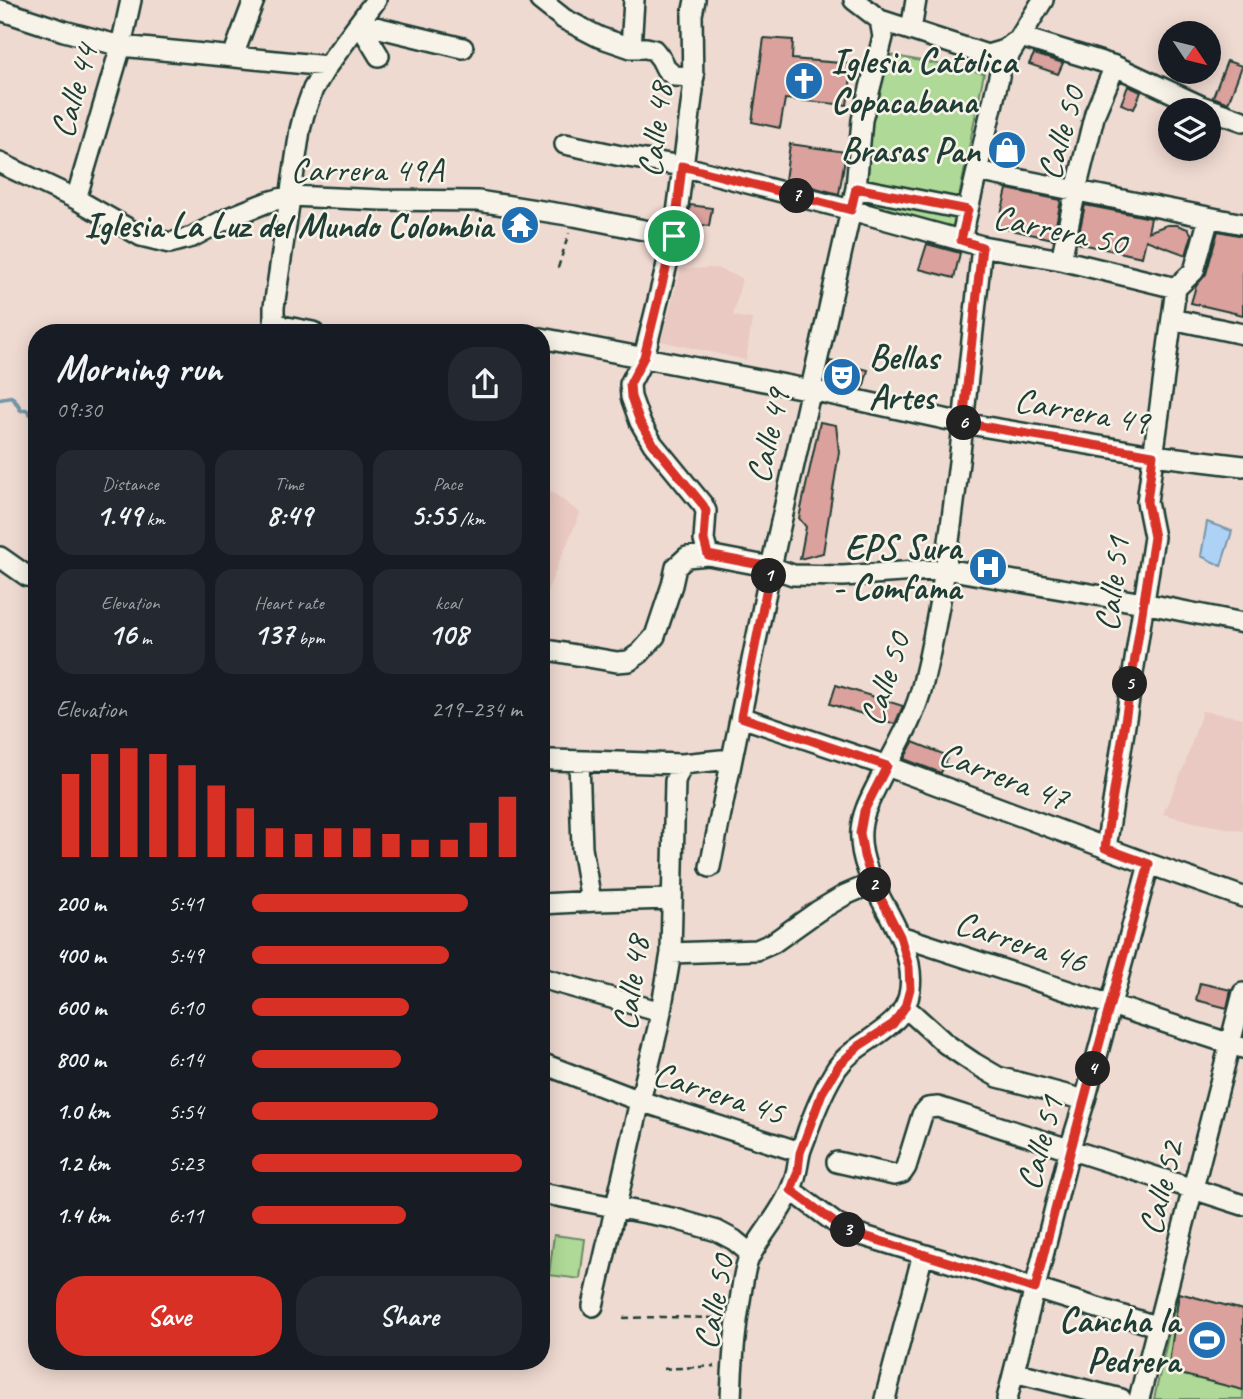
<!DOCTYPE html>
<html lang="en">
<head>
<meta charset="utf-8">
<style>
	:root { --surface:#171b24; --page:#242831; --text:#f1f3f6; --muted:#9ea1a6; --accent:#d93025 }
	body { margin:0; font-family:Caveat,sans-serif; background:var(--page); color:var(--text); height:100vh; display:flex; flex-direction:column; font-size:26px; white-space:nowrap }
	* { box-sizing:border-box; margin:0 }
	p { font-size:23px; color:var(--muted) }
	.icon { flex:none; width:38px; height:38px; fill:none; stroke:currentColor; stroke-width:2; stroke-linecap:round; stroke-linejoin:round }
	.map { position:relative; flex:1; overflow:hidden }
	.details { position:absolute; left:28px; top:324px; width:522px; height:1046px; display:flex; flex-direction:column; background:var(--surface); border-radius:28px; box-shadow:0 4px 18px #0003 }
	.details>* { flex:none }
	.needle { width:46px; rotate:125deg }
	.fabs { position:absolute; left:1158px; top:21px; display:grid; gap:14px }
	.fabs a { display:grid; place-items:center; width:63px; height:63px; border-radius:50%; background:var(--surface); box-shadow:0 4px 18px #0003; font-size:35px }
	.pin { position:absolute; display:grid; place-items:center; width:60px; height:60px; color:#fff; margin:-30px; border:4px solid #fff; border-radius:50%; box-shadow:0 2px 7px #0007 }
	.km { position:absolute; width:35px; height:35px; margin:-18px; border-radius:50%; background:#222; color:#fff; font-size:19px; line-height:35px; text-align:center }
	.round { display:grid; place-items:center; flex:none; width:74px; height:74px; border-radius:28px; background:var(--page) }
	.overview { display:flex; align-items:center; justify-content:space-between; height:119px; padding:0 28px }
	h1 { font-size:38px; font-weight:800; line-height:52px }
	.stats { display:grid; grid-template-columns:repeat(3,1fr); gap:10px; height:119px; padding:7px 28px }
	.stats div { display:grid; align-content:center; border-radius:18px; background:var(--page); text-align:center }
	.stats b { font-size:30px; font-weight:800 }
	.stats small { font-size:19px; font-weight:400 }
	.stats p { font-size:19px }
	.chart { height:196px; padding:14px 28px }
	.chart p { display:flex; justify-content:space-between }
	.chart svg { width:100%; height:126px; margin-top:7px; stroke:var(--accent); stroke-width:6 }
	.action { display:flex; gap:14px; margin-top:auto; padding:14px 28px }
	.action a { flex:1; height:80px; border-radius:28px; background:var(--accent); color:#fff; font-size:28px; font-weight:800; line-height:80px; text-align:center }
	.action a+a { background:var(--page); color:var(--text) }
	ul { padding:0 28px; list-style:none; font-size:23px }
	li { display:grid; grid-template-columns:112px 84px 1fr; align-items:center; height:52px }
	li i { height:18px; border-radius:9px; background:var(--accent) }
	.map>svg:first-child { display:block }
</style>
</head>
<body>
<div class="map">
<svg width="1243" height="1399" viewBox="0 0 1243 1399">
	<rect width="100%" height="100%" fill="#efdad1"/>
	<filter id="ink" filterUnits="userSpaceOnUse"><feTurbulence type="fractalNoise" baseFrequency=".0143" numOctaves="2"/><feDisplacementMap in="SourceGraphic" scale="14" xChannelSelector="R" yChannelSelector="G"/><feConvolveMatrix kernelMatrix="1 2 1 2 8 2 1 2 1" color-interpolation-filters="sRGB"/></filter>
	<g filter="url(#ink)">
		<path fill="#e9c9c1" d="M716 268 742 278 733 316 752 319 746 360 661 341 681 269Z
			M541 484 580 513 541 605Z
			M1202 711 1243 718V831L1198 823 1163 814 1185 764Z"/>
		<path fill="#afd996" stroke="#678b65" stroke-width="2" d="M885 54 984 73 953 227 855 208Z
			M554 1235 585 1239 580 1279 549 1275Z
			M1178 1293 1243 1310V1399H1154Z"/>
		<path fill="#aed1f6" stroke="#7596a8" stroke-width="2" d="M1207 522 1232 531 1221 566 1201 556Z"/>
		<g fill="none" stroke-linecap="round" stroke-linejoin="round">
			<path stroke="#7596a8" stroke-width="4.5" d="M0 399 11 397 14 399 21 410H26L37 419"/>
		</g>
		<path fill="#dba19c" stroke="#1f3d34" stroke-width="2" d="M764 38 793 40 792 59 853 64 847 105 785 99 780 128 752 122Z
			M1034 54 1063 63 1058 74 1029 64Z
			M1227 61 1242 66 1228 103 1213 97Z
			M1128 86 1141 92 1134 109 1121 104Z
			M790 144 846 152 839 194 785 180Z
			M1007 189 1061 200 1053 239 998 227Z
			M690 205 712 208 709 226 688 223Z
			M1085 205 1151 218 1148 232 1167 225H1177L1188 229 1192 235 1186 255 1146 240 1142 257 1077 243Z
			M1218 231 1243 236V315L1191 303 1196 286 1206 274Z
			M927 244 960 253 954 278 919 269Z
			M830 361 868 370 863 389 825 381Z
			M820 422 836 425 839 452 823 553 800 559 806 527 799 518Z
			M836 685 903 706 895 724 830 704Z
			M913 742 948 756 941 773 904 759Z
			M1200 983 1231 990 1227 1008 1196 1000Z
			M1179 1293 1243 1310V1390L1168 1371Z"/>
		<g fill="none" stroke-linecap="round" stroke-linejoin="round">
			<defs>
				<path id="minor" d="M540 0 564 19 599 37 631 48H646L654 50 661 59 666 69 674 76 694 77
					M695 0 692 15 693 90 674 236 644 357 630 384 631 397 640 422 653 444 703 505 706 511 704 540 708 555
					M854 0 880 20 987 55 1004 50 1015 42
					M0 10 64 31 121 46 327 66
					M911 30 916 0
					M1021 37 1115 66 1201 106 1243 121
					M631 48 634 0
					M233 56 254 0
					M379 56 359 23 463 48
					M565 144 621 156 682 166 851 210 982 246 1061 260 1176 288
					M0 163 76 199 141 236 170 243 192 237 228 218 268 202 290 196 381 200 478 201 574 216 674 236
					M977 171 1243 224
					M856 188 968 210
					M76 199 121 46 131 0
					M961 240 1001 68 1043 0
					M1061 260 1076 190 1095 113 1115 66
					M1176 288 1194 271 1209 218
					M1172 319 1243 334
					M313 332 282 326 274 320V307L300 130 304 114 313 89 327 66 376 0
					M541 338 811 390 963 423 1153 455 1243 466
					M0 557 27 576 35 577 37 574
					M541 649 617 662 629 661 640 653 655 636 672 585 676 567 687 557 708 555 771 567 793 575 843 576 946 569 1143 603 1243 623
					M741 717 887 766 1149 864 1243 897
					M552 760 682 764 731 759
					M579 761 582 848 591 901
					M1106 848 1154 537 1147 502 1176 288
					M710 867 771 567 856 188 862 120 883 37 880 20
					M541 904 597 901 672 899
					M900 936 1243 1048
					M671 953 757 950 773 943 818 911 845 895 873 883
					M541 978 661 1012
					M905 1007 946 1044 974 1063 998 1077 1085 1100
					M541 1063 640 1101 800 1152
					M837 1162 894 1175 902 1173 906 1167 922 1115 928 1108 938 1107 1243 1205
					M791 1190 838 1225 858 1234 1159 1327
					M541 1193 672 1218 717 1231 734 1240 751 1254
					M593 1306 640 1101 658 1028 671 953 675 781 682 764
					M1014 1372 1121 1399
					M731 1399C732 1364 735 1329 741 1294 743 1282 744 1269 749 1258 761 1234 781 1214 791 1189 797 1176 797 1167 800 1153 802 1145 806 1138 808 1130 816 1108 824 1088 837 1068 858 1038 906 1030 910 989 917 932 857 887 861 831 862 812 872 796 880 779 896 748 915 717 923 683 941 610 950 537 959 462 967 390 974 318 982 246
					M885 1399 923 1254
					M1007 1399 1070 1148 1085 1100 1149 864
					M1139 1399 1243 993"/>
			</defs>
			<use href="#minor" stroke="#1f3d34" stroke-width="24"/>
			<path stroke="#1f3d34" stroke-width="2.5" stroke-dasharray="7 5" stroke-linecap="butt" d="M558 268 569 233
				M623 1318 661 1317 720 1318
				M663 1369 715 1366"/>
			<use href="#minor" stroke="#f7f3e8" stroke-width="19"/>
		</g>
	</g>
	<g fill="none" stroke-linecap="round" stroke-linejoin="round" filter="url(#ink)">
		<defs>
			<path id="route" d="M682 166 851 210 856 188 968 210 961 240 982 247 963 423 1153 455 1147 502 1154 537 1105 848 1149 864C1110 1006 1070 1146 1035 1289L858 1234 838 1225 791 1190 798 1171 800 1153 822 1093 839 1065 859 1046 893 1024 905 1007 910 989 909 967 900 936 873 883 864 856 860 833 864 811 887 766 741 717 771 567 708 555 704 540 706 511 703 505 653 444 640 422 631 397 630 384 644 357 674 236Z"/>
		</defs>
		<use href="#route" stroke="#fff" stroke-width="14"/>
		<use href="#route" stroke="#d93025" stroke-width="9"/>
	</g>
	<defs>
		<symbol id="church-disc" viewBox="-11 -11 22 22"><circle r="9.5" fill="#1f6fb2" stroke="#f7f3e8"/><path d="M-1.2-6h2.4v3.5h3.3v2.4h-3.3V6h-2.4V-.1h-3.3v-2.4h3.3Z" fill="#fff"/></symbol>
		<symbol id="shop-disc" viewBox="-11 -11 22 22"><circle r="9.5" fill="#1f6fb2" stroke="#f7f3e8"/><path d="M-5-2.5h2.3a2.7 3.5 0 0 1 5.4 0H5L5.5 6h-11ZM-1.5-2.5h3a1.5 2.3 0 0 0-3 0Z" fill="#fff"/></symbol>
		<symbol id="temple-disc" viewBox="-11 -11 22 22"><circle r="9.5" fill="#1f6fb2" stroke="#f7f3e8"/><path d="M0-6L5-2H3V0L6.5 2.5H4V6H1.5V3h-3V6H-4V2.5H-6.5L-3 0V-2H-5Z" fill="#fff"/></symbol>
		<symbol id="theatre-disc" viewBox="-11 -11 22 22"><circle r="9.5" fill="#1f6fb2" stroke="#f7f3e8"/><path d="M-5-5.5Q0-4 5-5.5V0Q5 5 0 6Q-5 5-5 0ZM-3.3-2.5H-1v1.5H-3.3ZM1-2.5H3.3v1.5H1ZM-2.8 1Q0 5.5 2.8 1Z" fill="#fff"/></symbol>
		<symbol id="hospital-disc" viewBox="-11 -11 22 22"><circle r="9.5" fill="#1f6fb2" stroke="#f7f3e8"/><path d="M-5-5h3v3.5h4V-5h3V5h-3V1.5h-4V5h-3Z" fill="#fff"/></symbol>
		<symbol id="stadium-disc" viewBox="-11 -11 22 22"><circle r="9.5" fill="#1f6fb2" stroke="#f7f3e8"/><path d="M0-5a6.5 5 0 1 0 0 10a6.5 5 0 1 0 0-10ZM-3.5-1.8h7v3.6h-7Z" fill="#fff"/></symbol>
	</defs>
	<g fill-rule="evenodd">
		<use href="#church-disc" x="782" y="59" width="44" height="44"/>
		<use href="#shop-disc" x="985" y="128" width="44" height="44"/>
		<use href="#temple-disc" x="498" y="203" width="44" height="44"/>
		<use href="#theatre-disc" x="820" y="355" width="44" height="44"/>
		<use href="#hospital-disc" x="966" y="545" width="44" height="44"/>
		<use href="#stadium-disc" x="1185" y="1318" width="44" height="44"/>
	</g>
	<g text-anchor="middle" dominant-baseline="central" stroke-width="5" stroke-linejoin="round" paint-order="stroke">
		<g font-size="35" font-weight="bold" fill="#1f3d34" stroke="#f7f3e8" text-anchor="end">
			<text x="831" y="61" text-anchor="start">Iglesia Catolica<tspan x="831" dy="40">Copacabana</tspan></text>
			<text x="980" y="150">Brasas Pan</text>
			<text x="493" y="225">Iglesia La Luz del Mundo Colombia</text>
			<text x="869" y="357" text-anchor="start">Bellas<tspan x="869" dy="40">Artes</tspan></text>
			<text x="961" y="547">EPS Sura<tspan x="961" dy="40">- Comfama</tspan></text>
			<text x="1180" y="1320">Cancha la<tspan x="1180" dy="40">Pedrera</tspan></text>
		</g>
		<g font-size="35" fill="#1f3d34" stroke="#f7f3e8">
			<text transform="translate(74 91) rotate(-74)">Calle 44</text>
			<text transform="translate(655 130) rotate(-83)">Calle 48</text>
			<text transform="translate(1061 133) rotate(-74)">Calle 50</text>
			<text x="367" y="169">Carrera 49A</text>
			<text transform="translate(1060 230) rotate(12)">Carrera 50</text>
			<text transform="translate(1082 411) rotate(10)">Carrera 49</text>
			<text transform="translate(768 436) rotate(-77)">Calle 49</text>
			<text transform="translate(1112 584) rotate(-83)">Calle 51</text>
			<text transform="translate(885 679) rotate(-72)">Calle 50</text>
			<text transform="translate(1004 776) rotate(21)">Carrera 47</text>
			<text transform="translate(1021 942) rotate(18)">Carrera 46</text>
			<text transform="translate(631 983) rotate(-82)">Calle 48</text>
			<text transform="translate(719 1093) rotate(18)">Carrera 45</text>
			<text transform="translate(1040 1143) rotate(-75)">Calle 51</text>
			<text transform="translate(1161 1188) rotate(-76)">Calle 52</text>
			<text transform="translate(714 1302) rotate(-79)">Calle 50</text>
		</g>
	</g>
</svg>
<div class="fabs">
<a><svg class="needle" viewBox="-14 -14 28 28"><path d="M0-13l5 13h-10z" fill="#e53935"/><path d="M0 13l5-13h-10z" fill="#9ea1a6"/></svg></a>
<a><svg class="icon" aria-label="layers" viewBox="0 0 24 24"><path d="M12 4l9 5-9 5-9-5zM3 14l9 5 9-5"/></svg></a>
</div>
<div class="pin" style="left:674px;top:236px;background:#1e9e55"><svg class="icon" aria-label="arrive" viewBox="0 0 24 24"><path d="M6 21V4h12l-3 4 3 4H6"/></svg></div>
<b class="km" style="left:769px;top:576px">1</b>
<b class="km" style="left:874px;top:885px">2</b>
<b class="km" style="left:848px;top:1230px">3</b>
<b class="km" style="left:1093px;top:1069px">4</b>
<b class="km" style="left:1130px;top:684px">5</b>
<b class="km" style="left:964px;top:423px">6</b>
<b class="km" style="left:797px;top:196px">7</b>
<section class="details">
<div class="overview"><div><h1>Morning run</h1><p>09:30</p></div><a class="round"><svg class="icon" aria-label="share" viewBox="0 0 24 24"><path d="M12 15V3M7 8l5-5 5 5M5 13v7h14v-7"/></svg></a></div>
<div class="stats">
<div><p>Distance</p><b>1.49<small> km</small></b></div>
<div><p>Time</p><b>8:49</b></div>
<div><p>Pace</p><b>5:55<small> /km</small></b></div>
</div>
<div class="stats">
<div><p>Elevation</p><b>16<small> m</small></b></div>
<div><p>Heart rate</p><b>137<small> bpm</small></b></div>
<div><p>kcal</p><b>108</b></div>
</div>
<div class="chart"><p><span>Elevation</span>219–234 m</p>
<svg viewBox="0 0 160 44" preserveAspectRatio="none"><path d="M5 44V15M15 44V8M25 44V6M35 44V8M45 44V12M55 44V19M65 44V27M75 44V34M85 44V36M95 44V34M105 44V34M115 44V36M125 44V38M135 44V38M145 44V32M155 44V23"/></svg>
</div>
<ul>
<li><b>200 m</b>5:41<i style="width:80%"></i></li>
<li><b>400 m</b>5:49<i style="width:73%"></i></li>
<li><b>600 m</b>6:10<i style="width:58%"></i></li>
<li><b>800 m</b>6:14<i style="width:55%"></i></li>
<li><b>1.0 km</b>5:54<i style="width:69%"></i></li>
<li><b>1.2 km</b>5:23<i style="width:100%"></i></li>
<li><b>1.4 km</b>6:11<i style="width:57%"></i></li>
</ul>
<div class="action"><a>Save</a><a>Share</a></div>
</section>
</div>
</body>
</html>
